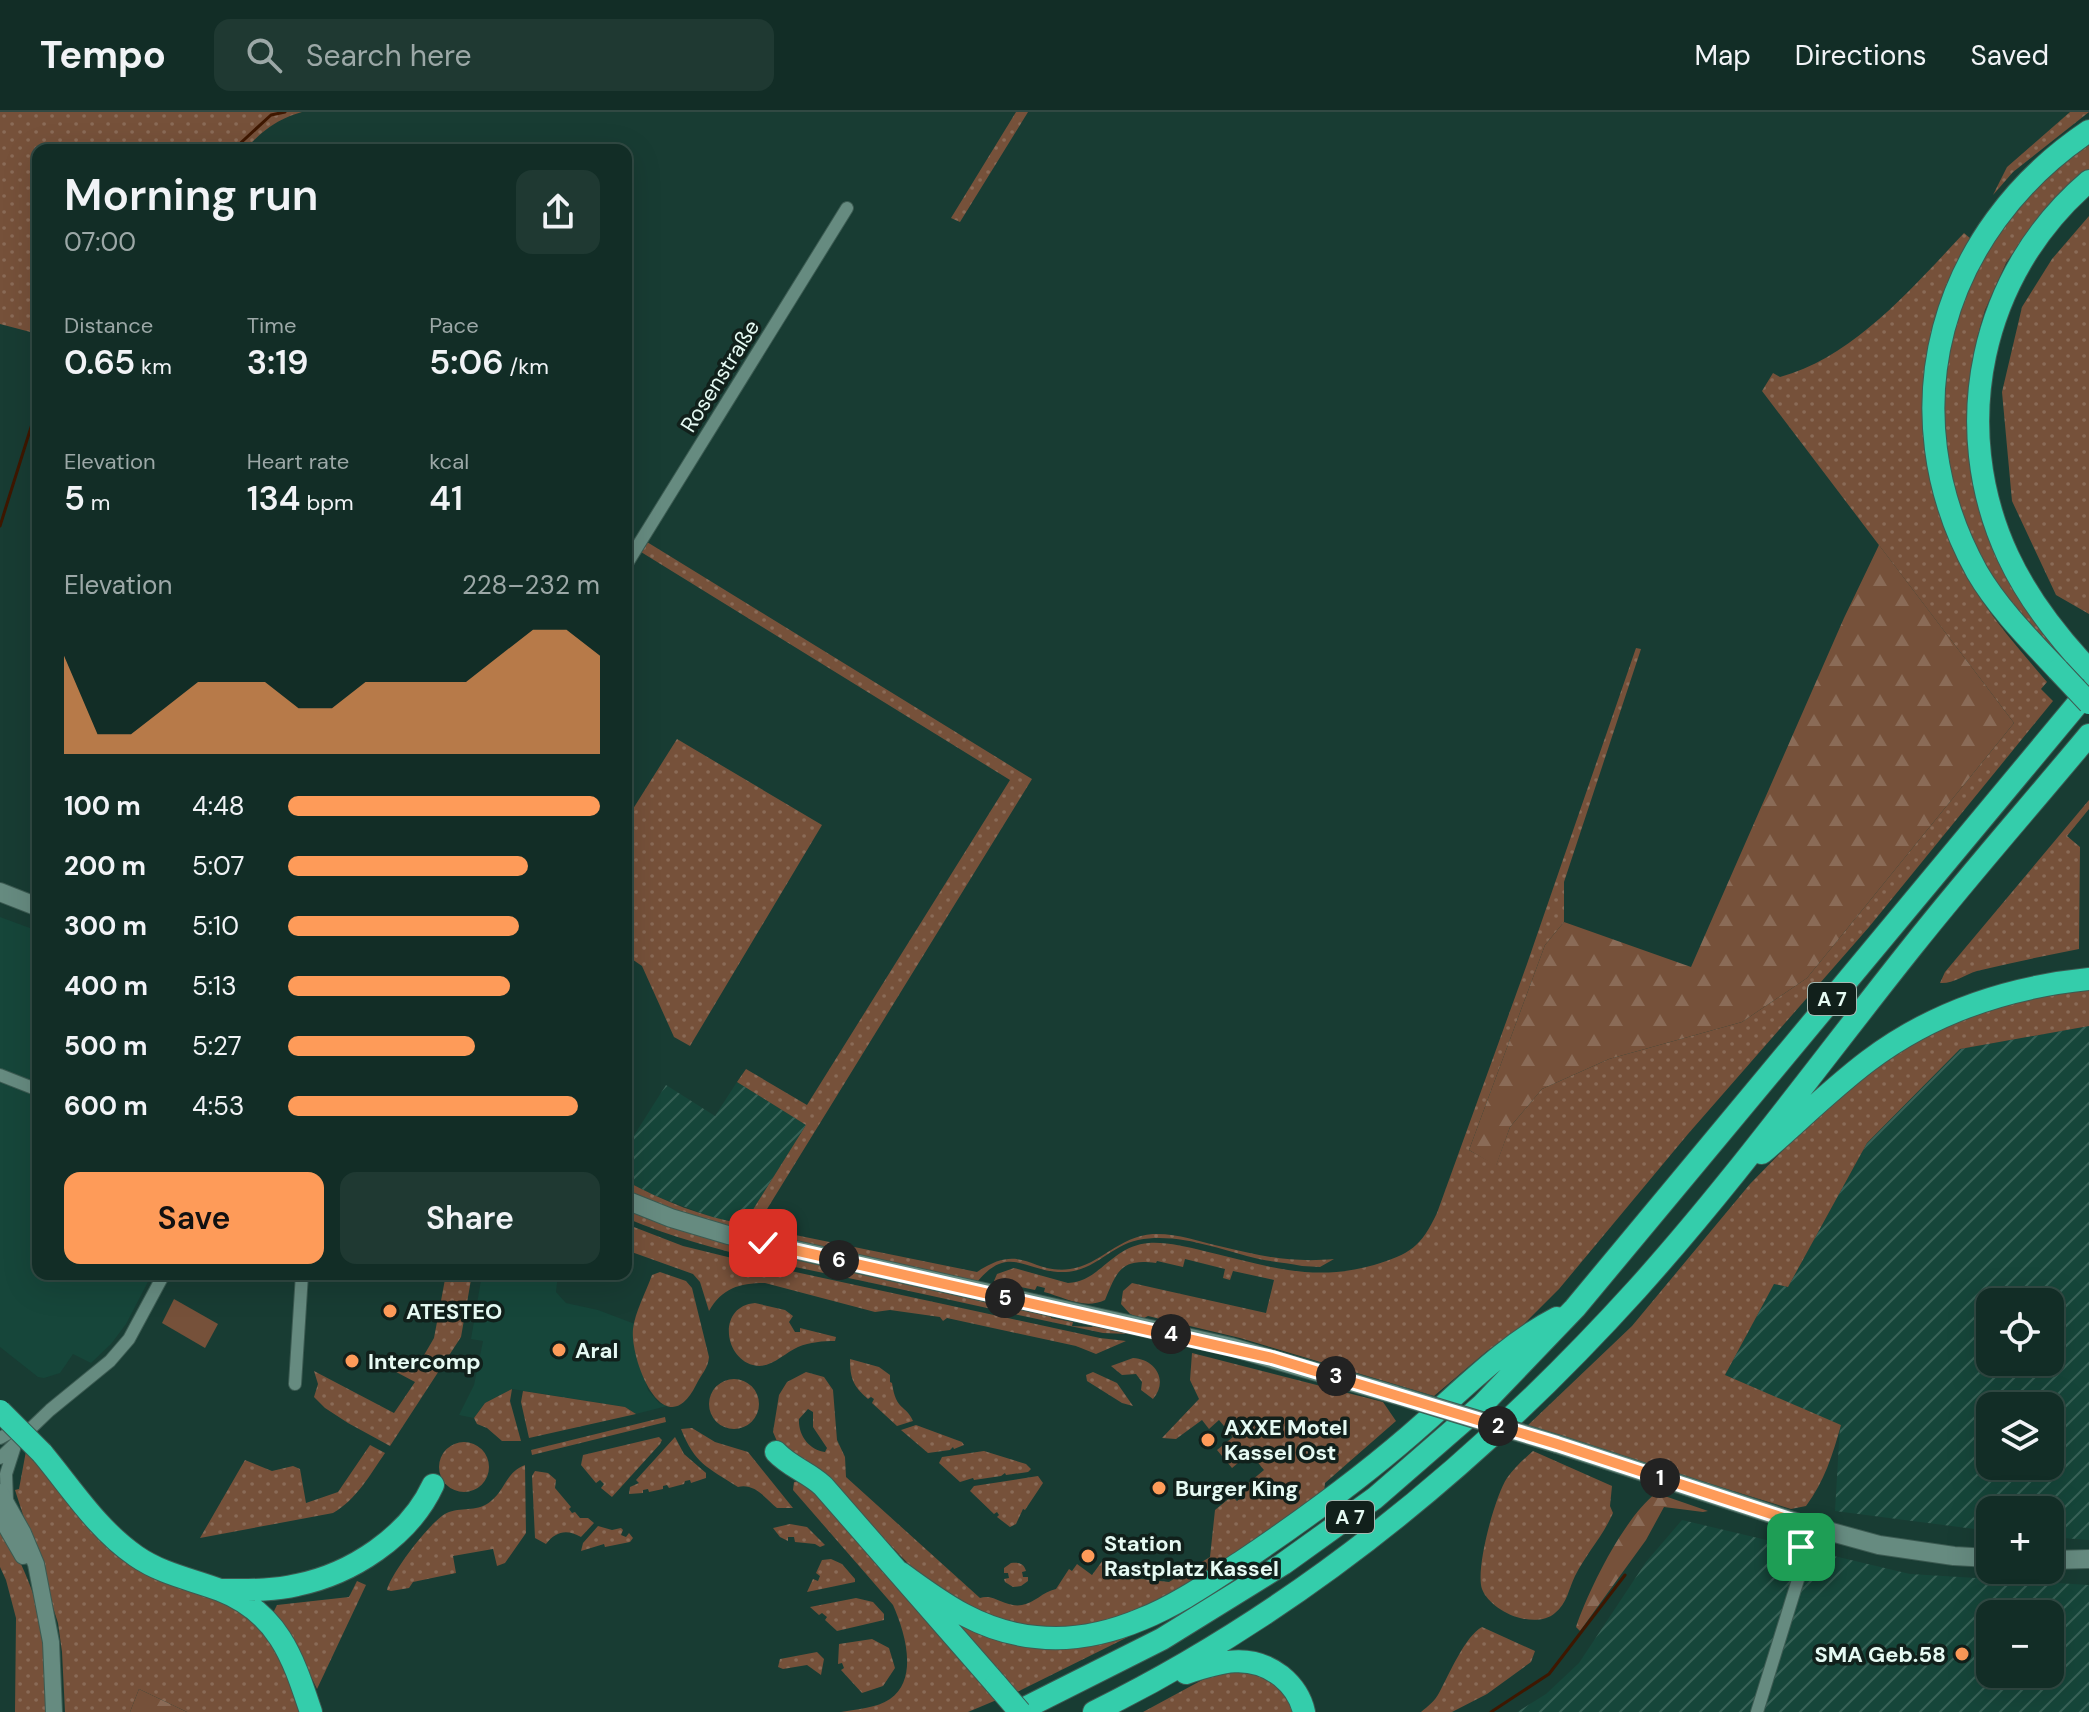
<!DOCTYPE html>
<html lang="en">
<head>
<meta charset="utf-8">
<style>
	:root { --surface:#122d26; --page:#1f3932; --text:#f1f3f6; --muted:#9ca8a7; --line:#314943; --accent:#fe9b59 }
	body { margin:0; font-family:"DM Sans",sans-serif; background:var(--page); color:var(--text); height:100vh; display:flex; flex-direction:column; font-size:30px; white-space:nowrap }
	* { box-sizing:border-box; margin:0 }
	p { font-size:26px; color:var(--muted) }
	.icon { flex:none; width:44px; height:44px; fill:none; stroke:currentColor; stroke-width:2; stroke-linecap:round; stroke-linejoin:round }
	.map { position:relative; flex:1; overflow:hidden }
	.sheet { position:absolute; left:32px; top:32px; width:600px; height:1136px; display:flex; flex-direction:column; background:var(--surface); border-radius:16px; box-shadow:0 8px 32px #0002,0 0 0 2px var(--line) }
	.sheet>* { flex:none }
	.buttons { position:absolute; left:1976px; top:1176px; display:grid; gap:16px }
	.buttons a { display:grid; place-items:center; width:88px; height:88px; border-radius:16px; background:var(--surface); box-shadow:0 8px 32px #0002,0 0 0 2px var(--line); font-size:40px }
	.pin { position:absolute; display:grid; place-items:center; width:68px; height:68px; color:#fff; margin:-34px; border-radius:16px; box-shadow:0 4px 12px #0006 }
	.km { position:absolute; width:40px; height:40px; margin:-20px; border-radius:50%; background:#222; color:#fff; font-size:22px; line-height:40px; text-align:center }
	.round { display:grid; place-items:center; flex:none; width:84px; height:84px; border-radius:16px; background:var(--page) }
	.head { display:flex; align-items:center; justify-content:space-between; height:136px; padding:0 32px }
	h1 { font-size:44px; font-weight:600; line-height:60px }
	.figures { display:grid; grid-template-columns:repeat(3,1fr); gap:12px; height:136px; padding:8px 32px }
	.figures div { display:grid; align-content:center }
	.figures b { font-size:34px; font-weight:600 }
	.figures small { font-size:22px; font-weight:400 }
	.figures p { font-size:22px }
	.chart { height:224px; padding:16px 32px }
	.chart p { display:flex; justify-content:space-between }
	.chart svg { width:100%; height:144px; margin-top:8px; fill:var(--accent); opacity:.7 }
	.button { display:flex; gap:16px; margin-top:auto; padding:16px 32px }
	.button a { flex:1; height:92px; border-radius:16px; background:var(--accent); color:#111; font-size:32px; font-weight:600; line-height:92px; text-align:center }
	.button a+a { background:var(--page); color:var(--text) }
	ul { padding:0 32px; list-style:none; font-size:26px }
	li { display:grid; grid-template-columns:128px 96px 1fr; align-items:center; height:60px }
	li i { height:20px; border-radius:10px; background:var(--accent) }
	header { display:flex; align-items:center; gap:48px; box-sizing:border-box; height:112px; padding:0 40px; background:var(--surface); border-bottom:2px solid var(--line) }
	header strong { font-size:38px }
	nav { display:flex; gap:44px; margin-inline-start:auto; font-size:28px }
	.search { width:560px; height:72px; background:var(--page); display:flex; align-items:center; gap:20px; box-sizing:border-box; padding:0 28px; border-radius:16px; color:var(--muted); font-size:30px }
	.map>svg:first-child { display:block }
</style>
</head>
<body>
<header>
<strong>Tempo</strong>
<div class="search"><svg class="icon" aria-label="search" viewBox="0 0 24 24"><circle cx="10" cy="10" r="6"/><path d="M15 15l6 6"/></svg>Search here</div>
<nav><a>Map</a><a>Directions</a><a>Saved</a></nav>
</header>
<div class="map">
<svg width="2089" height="1600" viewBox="0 0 2089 1600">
	<defs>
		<pattern id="industrial-furrows" width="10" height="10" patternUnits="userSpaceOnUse" patternTransform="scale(2)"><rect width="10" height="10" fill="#16463a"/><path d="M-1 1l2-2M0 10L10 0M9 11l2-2" fill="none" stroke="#386257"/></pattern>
		<pattern id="grass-dots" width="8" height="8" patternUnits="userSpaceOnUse" patternTransform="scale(2)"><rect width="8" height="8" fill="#76513a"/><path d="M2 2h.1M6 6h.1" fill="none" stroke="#8a6b57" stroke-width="1.8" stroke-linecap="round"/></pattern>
		<pattern id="forest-firs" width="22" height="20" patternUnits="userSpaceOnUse" patternTransform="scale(2)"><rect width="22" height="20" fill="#76513a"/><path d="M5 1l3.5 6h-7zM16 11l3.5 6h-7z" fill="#8a6b57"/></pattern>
	</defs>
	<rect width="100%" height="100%" fill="#183c33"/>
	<path fill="#16463a" d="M0 805 38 819V1162H152L126 1212 111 1232 91 1251 73 1242 60 1261 44 1266 38 1265 0 1235Z
		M482 1162H558L556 1180 566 1191 598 1198 635 1212V1230L648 1278 659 1291 667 1294 636 1302 625 1295 512 1277 485 1291 474 1306 459 1303 474 1273 483 1229 471 1227Z"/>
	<path fill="url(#industrial-furrows)" fill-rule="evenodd" d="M2089 914V1428L2050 1425V1398H1990V1419L1835 1399 1840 1313 1725 1263 1774 1172 1788 1175 1867 1031 1960 937ZM1990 1190H2050V1250H1990ZM1990 1294H2050V1354H1990Z
		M737 970 806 1013 744 1112 720 1108 653 1083 626 1069V1036L666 973 715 1004Z
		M1682 1408 1910 1462 2089 1473V1600H1517L1546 1582 1579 1551 1646 1450ZM1990 1502H2050V1562H1990Z"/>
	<path fill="url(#grass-dots)" fill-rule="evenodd" d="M0 0H302C275 8 264 18 244 38H38V222L0 212Z
		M1016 0H1028L960 110 951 106Z
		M2070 0H2089L2013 60 1993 83 2007 55Z
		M2089 32V57L2037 107 2006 151 1985 198 1977 226 1968 296 1971 356 2066 548 2064 550C2033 516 2000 482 1978 440 1926 342 1937 219 1994 125 2016 89 2056 57 2089 32Z
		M2089 104V502L2056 483 2012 389 2002 280 2022 195 2052 147Z
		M1964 121 1971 127C1957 152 1943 177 1936 204 1913 290 1922 385 1966 463 1988 502 2018 536 2047 570L2041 577 2053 589 1869 815 1688 1022 1559 1177 1514 1222 1487 1239 1434 1284 1240 1226 1148 1204 1142 1207 1130 1202 1121 1192 1123 1179 1132 1171 1266 1201 1274 1168 1233 1159 1230 1168 1223 1166 1225 1157 1185 1147 1183 1155 1157 1149 1156 1151C1121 1146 1117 1159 1105 1188 1084 1198 1064 1185 1044 1180L1045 1176 1037 1174 1035 1178 1016 1174 1004 1179 996 1174 994 1169 997 1162 1014 1156 1068 1171C1100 1170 1111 1134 1149 1131 1167 1130 1187 1135 1204 1139 1264 1153 1312 1171 1374 1153 1410 1142 1421 1135 1437 1101L1527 852 1636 536 1641 537 1564 770V810L1545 833 1469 1038 1496 1053 1510 1015 1542 977 1609 947 1742 910 1807 866 2014 611 1762 279 1773 261 1780 265C1854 245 1913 175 1964 121Z
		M647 430 1032 667 756 1115 977 1160C1023 1129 1031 1163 1070 1157 1100 1153 1119 1124 1153 1122 1176 1121 1198 1129 1219 1134 1260 1144 1292 1151 1334 1147L1320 1155 1302 1154C1288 1151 1273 1150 1259 1147 1220 1138 1179 1120 1138 1128 1112 1133 1094 1159 1066 1160 1027 1162 1010 1130 977 1170L736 1120 626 1082V1069C663 1089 703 1105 744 1112L806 1013 737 970 746 957 807 993 1010 668 641 440Z
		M677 627 822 713 690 934 674 925 642 854 626 843V708Z
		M2089 688V697L2067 724 2080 735 2079 837C2044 844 2010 851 1977 859 1964 863 1953 872 1940 871L1945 860Z
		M2089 873V914L1960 937 1867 1031 1788 1175 1774 1172 1725 1263 1841 1313C1833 1342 1824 1370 1806 1394L1791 1397 1526 1315 1632 1214 1750 1072 1845 975 1920 922 1973 897Z
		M626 1096 955 1183 1051 1204V1206L1073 1210 1072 1214 1092 1215 1094 1213 1129 1222 1103 1221 1056 1211C990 1197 924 1182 858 1168 780 1152 700 1137 626 1106Z
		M626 1112 683 1134 740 1148 1100 1226 1126 1229 1096 1242 1076 1234 947 1206 943 1209 940 1205 890 1198 875 1200 765 1171C740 1171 722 1176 709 1199L700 1170 693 1162 626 1138Z
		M660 1160 686 1169 692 1176 709 1245C708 1257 701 1262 696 1273 665 1335 630 1249 633 1217 635 1200 646 1180 652 1163Z
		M446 1162H472L461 1225 390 1334 348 1311 325 1296 314 1285 318 1272 314 1259 394 1301 415 1270 368 1245 420 1250 434 1226Z
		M755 1191 785 1198 793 1204 789 1210 795 1220H800V1216L836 1225 835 1229C823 1229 810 1230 798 1235 784 1241 770 1258 753 1253 723 1245 718 1194 755 1191Z
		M1192 1241 1383 1290 1396 1309 1325 1371 1324 1381 1209 1459 1165 1485 1115 1509 1060 1519 998 1511 926 1470 863 1405 782 1341 773 1320 779 1283 787 1270 806 1260 824 1265 833 1278 837 1328 845 1345 846 1365 980 1486C994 1481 1005 1496 1022 1493 1035 1491 1042 1480 1056 1477L1069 1457 1072 1459 1077 1452 1092 1463 1103 1448 1116 1456 1115 1464 1169 1470 1210 1445 1215 1398 1232 1384 1237 1389 1243 1384 1239 1379 1264 1358 1250 1341 1232 1356 1217 1338 1233 1325 1219 1308 1209 1317 1202 1308 1176 1327 1162 1326 1199 1287 1190 1268ZM808 1297 813 1300V1315L827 1336 825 1340C809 1338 798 1323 799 1307Z
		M1133 1246C1155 1247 1169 1268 1153 1287L1141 1278 1142 1270 1136 1262 1122 1263 1111 1254Z
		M850 1247 879 1255 890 1263V1270L892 1271C896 1300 906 1292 913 1309L897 1314 872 1291 874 1287 871 1285 868 1287C853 1274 850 1266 850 1247Z
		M1093 1260 1117 1271 1133 1294 1122 1291 1087 1269 1086 1263Z
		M709 1292a25 25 0 1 1 50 0a25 25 0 1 1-50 0Z
		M512 1277 510 1289 521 1329H502L487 1316 477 1312 474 1306 485 1291Z
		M523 1279 625 1295 636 1302 529 1326 521 1290Z
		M665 1305 666 1310 532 1343 531 1338Z
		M916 1313 962 1330 964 1333 954 1337 953 1335 950 1338 928 1341 901 1318Z
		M692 1316 715 1330 748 1340 793 1396H777C766 1387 755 1371 738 1375 707 1355 695 1352 681 1317Z
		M659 1325 662 1328 660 1332 612 1385 601 1376 604 1372 600 1368 596 1371 581 1353 583 1343Z
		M675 1325 684 1342 706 1361V1366L691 1371 690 1368 685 1369 684 1372 669 1376 667 1373 663 1374V1377L649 1380 648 1377 643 1378V1381L629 1382 630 1375 639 1371 636 1368Z
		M439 1355a25 25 0 1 1 50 0a25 25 0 1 1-50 0Z
		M370 1333 385 1341C370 1363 356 1388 333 1401L200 1426 245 1348 272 1359 293 1354 300 1357 306 1391 338 1380Z
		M26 1339 85 1409 250 1506 276 1535 301 1600H187L139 1577 130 1600H65L62 1540 58 1511 15 1378 19 1377Z
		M984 1339 1026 1352 1031 1357 1028 1360 1006 1363 1005 1361 1001 1364 974 1368 973 1366 960 1370 939 1351 942 1345Z
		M1533 1339 1612 1374 1610 1394 1613 1401C1603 1424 1586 1442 1575 1464 1569 1476 1567 1492 1555 1501 1546 1509 1532 1509 1520 1506 1507 1503 1487 1491 1482 1477 1475 1457 1495 1384 1507 1366 1514 1356 1524 1347 1533 1339Z
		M525 1353 526 1421 505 1451 497 1454 493 1437 453 1444 456 1461 413 1470 409 1476 391 1479 387 1478C391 1461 433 1405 449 1400 464 1395 478 1400 491 1389 506 1377 506 1360 525 1353Z
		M535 1359 548 1361 556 1368 555 1376 571 1395 569 1397 572 1401 575 1400 580 1406H588L594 1411 581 1425C567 1417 556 1419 546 1432L535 1426 532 1364Z
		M1038 1364 1043 1371 1025 1398 1023 1397 1016 1412 1010 1415 997 1405 999 1403 997 1400 994 1402 970 1379 974 1374Z
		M806 1369 999 1587 968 1600H841C857 1597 877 1596 890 1587 919 1567 905 1520 893 1493L793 1378 794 1370Z
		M0 1412C21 1449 40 1488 44 1530 46 1553 46 1577 46 1600H15L16 1506 6 1468 0 1455Z
		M790 1412 807 1415 825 1433 820 1435 815 1432 795 1430 794 1425H788V1429L780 1425 773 1416Z
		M598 1414 612 1418 621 1416 623 1418 621 1423 626 1425 629 1421 633 1426 630 1430 605 1435 604 1432 581 1439 583 1431Z
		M831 1447 842 1452 855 1467V1470L807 1480 813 1467 818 1469 820 1464 816 1461 822 1448Z
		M1011 1451C1018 1450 1024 1451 1026 1459L1022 1460 1023 1465H1028V1469L1021 1474 1013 1475 1005 1470 1004 1467 1009 1466 1008 1461H1004V1456Z
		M357 1469 366 1473 317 1577 292 1525 273 1501 277 1493 349 1485Z
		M856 1486 873 1490 884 1502V1508L837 1519 825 1508 827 1505 822 1501 819 1503 810 1495Z
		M960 1510 1134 1522 1015 1581 958 1514Z
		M1482 1515 1535 1539 1531 1550 1487 1582 1452 1600H1421C1428 1594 1435 1589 1439 1581 1449 1563 1465 1524 1482 1515Z
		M872 1527 889 1536 895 1556 883 1574 862 1581 841 1558 844 1556 842 1551 838 1552 839 1532Z
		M817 1540 824 1547 821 1563 807 1553 783 1557 778 1555 780 1547Z
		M1239 1558C1269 1564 1281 1573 1294 1600H1143L1204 1567Z"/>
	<path fill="url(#forest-firs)" d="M1879 433 2014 611 1807 866 1742 910 1609 947 1542 977 1510 1015 1496 1054 1469 1038 1545 833 1564 810 1691 855 1844 506Z
		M1656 1381 1708 1399 1703 1400 1664 1395 1646 1428 1580 1519 1576 1515C1589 1477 1624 1406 1656 1381Z
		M139 1577 187 1600H130Z"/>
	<path fill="#76513a" d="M174 1187 218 1212 205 1236 162 1211Z"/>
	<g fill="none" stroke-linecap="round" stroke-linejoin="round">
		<path stroke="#3e1700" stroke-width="3" d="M233 38 271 3 285 0
			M0 414 38 293
			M1491 1600 1549 1562 1625 1463"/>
		<defs>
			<path id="minor" d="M626 453 847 96
				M0 963 38 978
				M295 1272 302 1162
				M0 1326 20 1315
				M0 1346 50 1298 110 1249 129 1227 164 1162
				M7 1389 6 1362 14 1337
				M1799 1411 1801 1458
				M1757 1600 1801 1458 1827 1420"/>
			<path id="tertiary" d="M0 1380 23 1421 36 1452 51 1530 54 1600
				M0 1404 23 1444"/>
			<path id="secondary" d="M0 780 38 795
				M626 1088 671 1106 728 1123 1231 1235 1396 1283
				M1557 1332 1799 1411 1879 1433 1954 1444 1990 1446
				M2050 1448 2089 1447"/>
			<path id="motorway" d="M2089 69C1980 162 1948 315 2008 444 2028 487 2057 524 2089 558
				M2058 558C2029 527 1998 496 1977 460 1888 299 1940 119 2089 19
				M1762 1041C1797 1011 1831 977 1868 949 1933 900 2009 875 2089 867
				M776 1340C790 1355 808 1360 823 1374L996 1572
				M42 1341C72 1377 97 1417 136 1444 162 1462 191 1467 220 1478 279 1501 293 1546 311 1600
				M901 1461C943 1492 982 1520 1036 1525 1071 1529 1109 1521 1142 1507 1177 1493 1210 1470 1241 1450 1305 1407 1367 1362 1424 1311 1466 1274 1507 1232 1557 1206
				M222 1478C247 1478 272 1479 297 1473 351 1462 409 1425 433 1373
				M1186 1561C1219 1550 1250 1540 1281 1564 1292 1573 1301 1586 1304 1600
				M1017 1600 1162 1527 1283 1452 1375 1386 1482 1293 1575 1196 2089 578
				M1094 1600C1301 1498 1483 1347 1637 1177 1735 1068 1821 949 1912 835 1969 763 2030 694 2089 623"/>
		</defs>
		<use href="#minor" stroke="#3c5b52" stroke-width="14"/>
		<use href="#tertiary" stroke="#3c5b52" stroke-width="18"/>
		<use href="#secondary" stroke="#3c5b52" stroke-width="20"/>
		<use href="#motorway" stroke="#3c5b52" stroke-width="24"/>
		<use href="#minor" stroke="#668b80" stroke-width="12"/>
		<use href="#tertiary" stroke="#668b80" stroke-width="16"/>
		<use href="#secondary" stroke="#668b80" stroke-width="18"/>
		<use href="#motorway" stroke="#34cdab" stroke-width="22"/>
		<defs>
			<path id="secondary-bridge" d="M1396 1283 1557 1332"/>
			<path id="motorway-bridge" d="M2058 558 2089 591
				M0 1299 42 1341
				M996 1572 1020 1600"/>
		</defs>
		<use href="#secondary-bridge" stroke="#3c5b52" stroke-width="20" stroke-linecap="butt"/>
		<use href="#motorway-bridge" stroke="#3c5b52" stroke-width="24" stroke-linecap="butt"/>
		<use href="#secondary-bridge" stroke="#668b80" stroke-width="18"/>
		<use href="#motorway-bridge" stroke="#34cdab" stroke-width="22"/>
	</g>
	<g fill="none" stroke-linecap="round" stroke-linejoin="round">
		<defs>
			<path id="route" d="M763 1131 1272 1246 1557 1332 1799 1411 1801 1435"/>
		</defs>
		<use href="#route" stroke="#fff" stroke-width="16"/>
		<use href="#route" stroke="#fe9b59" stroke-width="10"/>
	</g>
	<g fill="#fe9b59" stroke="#11201b" stroke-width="3">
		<circle cx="390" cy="1199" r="8"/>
		<circle cx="559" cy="1238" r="8"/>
		<circle cx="352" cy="1249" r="8"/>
		<circle cx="1208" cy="1328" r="8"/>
		<circle cx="1159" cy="1376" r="8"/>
		<circle cx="1088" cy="1444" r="8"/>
		<circle cx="1962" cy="1542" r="8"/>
	</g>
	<g text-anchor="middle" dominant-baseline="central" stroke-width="7" stroke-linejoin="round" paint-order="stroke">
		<g fill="#11201b" stroke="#a6b9b2" stroke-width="2">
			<rect x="1808" y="871" width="48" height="32" rx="6"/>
			<rect x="1326" y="1389" width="48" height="32" rx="6"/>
		</g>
		<g font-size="20" font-weight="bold" fill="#e6faf3">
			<text x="1832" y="887">A 7</text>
			<text x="1350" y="1405">A 7</text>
		</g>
		<g font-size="22" fill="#e6faf3" stroke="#11201b">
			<text transform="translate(720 264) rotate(-58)">Rosenstraße</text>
		</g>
		<g font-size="22" font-weight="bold" fill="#e6faf3" stroke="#11201b" text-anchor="start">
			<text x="406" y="1199">ATESTEO</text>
			<text x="575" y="1238">Aral</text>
			<text x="368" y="1249">Intercomp</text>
			<text x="1224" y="1315">AXXE Motel<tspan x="1224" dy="25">Kassel Ost</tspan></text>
			<text x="1175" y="1376">Burger King</text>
			<text x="1104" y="1431">Station<tspan x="1104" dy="25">Rastplatz Kassel</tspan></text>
			<text x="1946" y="1542" text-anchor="end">SMA Geb.58</text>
		</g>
	</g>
</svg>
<div class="buttons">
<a><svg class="icon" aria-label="locate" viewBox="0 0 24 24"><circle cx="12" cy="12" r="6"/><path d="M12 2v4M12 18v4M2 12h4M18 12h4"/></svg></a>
<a><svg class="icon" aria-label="layers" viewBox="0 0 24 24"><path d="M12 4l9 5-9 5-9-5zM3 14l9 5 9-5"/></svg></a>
<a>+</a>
<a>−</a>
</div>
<div class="pin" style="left:1801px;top:1435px;background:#1e9e55"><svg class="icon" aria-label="arrive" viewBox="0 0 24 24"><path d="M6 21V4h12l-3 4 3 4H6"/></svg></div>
<div class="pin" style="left:763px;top:1131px;background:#d93025"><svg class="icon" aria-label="check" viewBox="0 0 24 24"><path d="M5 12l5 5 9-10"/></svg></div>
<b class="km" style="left:1660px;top:1366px">1</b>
<b class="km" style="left:1498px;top:1314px">2</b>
<b class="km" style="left:1336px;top:1264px">3</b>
<b class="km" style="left:1171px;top:1222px">4</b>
<b class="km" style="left:1005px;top:1186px">5</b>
<b class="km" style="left:839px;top:1148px">6</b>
<section class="sheet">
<div class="head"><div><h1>Morning run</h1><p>07:00</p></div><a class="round"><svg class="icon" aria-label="share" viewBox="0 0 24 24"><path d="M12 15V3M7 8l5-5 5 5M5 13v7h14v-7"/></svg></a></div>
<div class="figures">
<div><p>Distance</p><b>0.65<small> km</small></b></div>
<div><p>Time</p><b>3:19</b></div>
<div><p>Pace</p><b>5:06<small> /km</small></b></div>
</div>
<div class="figures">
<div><p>Elevation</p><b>5<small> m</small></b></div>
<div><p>Heart rate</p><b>134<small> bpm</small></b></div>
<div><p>kcal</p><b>41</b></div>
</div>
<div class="chart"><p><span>Elevation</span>228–232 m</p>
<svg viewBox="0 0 160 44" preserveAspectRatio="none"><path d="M0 44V14L10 38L20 38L30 30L40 22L50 22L60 22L70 30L80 30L90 22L100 22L110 22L120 22L130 14L140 6L150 6L160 14V44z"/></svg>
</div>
<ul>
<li><b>100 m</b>4:48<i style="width:100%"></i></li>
<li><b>200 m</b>5:07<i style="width:77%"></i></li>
<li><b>300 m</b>5:10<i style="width:74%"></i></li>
<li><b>400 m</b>5:13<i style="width:71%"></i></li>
<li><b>500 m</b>5:27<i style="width:60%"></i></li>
<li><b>600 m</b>4:53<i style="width:93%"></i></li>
</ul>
<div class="button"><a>Save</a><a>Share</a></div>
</section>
</div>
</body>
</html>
